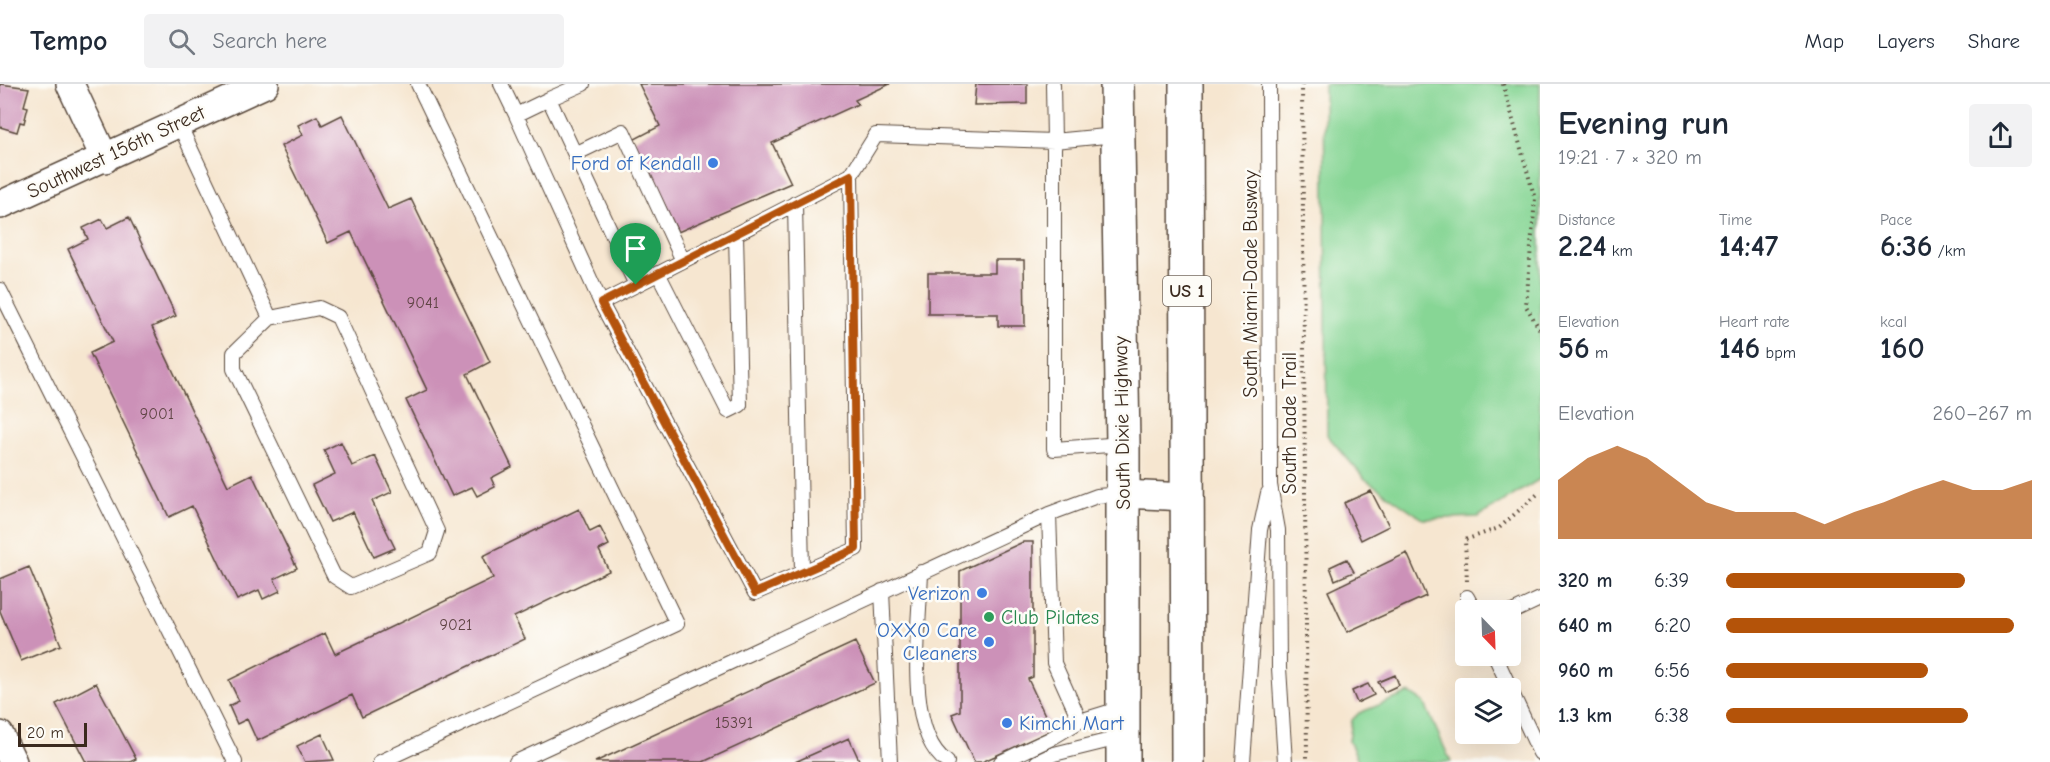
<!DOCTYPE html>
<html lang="en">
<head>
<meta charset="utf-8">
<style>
	:root { --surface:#fff; --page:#f2f2f3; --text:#1f2937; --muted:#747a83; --line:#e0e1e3; --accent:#b45309 }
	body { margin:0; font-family:"Comic Neue",sans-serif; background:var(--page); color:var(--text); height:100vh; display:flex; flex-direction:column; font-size:22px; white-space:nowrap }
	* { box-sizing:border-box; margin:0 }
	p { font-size:20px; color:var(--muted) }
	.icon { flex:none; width:33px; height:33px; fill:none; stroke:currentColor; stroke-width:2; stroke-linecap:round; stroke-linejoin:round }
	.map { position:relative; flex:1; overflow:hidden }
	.side { display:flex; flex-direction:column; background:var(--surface); width:510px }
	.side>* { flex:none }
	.needle { width:39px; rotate:157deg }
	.fabs { position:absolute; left:1455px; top:516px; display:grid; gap:12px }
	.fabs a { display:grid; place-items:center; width:66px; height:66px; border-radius:6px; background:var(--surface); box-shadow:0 6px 24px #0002; font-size:30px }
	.scale { position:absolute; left:18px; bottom:15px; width:69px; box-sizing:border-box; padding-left:6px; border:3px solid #3b2a1e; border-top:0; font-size:16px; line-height:21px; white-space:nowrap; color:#3b2a1e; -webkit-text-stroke:4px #fdfcf7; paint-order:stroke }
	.pin { position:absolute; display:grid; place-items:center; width:51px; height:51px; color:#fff; margin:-62px -26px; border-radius:50% 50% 50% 0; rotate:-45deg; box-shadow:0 0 6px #0007 }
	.pin .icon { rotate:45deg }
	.round { display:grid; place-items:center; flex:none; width:63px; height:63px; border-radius:6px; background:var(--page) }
	.summary { display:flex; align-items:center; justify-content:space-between; height:102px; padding:0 18px }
	h1 { font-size:33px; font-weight:700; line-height:45px }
	.figures { display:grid; grid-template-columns:repeat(3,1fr); gap:9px; height:102px; padding:6px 18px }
	.figures div { display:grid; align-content:center }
	.figures b { font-size:30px; font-weight:700 }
	.figures small { font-size:16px; font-weight:400 }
	.figures p { font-size:16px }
	.chart { height:168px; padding:12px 18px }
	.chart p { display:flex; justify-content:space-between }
	.chart svg { width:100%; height:108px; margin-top:6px; fill:var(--accent); opacity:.7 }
	ul { padding:0 18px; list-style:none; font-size:20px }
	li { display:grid; grid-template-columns:96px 72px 1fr; align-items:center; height:45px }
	li i { height:15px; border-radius:8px; background:var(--accent) }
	header { display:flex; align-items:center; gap:36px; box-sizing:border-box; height:84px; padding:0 30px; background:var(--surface); border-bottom:2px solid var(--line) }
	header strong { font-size:28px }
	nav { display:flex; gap:33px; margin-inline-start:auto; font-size:21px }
	.search { width:420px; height:54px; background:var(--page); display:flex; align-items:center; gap:15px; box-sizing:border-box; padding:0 21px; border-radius:6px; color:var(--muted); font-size:22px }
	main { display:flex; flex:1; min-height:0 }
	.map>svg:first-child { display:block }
</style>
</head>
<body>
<header>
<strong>Tempo</strong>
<div class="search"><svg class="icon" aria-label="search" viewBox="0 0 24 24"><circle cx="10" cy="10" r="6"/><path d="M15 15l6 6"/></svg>Search here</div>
<nav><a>Map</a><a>Layers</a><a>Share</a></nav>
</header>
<main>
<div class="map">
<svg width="1540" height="678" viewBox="0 0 1540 678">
	<rect width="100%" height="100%" fill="#fdfcf7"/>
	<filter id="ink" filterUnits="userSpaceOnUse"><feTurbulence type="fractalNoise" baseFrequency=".0167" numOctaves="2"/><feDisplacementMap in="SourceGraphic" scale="12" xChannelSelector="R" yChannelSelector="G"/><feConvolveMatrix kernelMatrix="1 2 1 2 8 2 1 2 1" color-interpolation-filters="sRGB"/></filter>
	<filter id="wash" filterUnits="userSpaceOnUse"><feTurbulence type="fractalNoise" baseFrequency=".008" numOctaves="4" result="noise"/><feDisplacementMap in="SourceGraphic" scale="24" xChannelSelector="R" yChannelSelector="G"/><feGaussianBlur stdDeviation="1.35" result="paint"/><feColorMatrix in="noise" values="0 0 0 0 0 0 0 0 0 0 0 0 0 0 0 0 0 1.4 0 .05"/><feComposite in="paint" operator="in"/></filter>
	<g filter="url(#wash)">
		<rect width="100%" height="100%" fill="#f6e6d0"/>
		<path fill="#87d695" stroke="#61805a" stroke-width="1.5" d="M1324 0H1540V395L1478 433 1423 435 1365 395 1327 351Z
			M1409 609 1424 618 1451 678H1359L1349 657 1352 636 1359 629Z"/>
		<g id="blocks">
			<path fill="#cc91b8" d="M0 0 29 4 24 22 28 23 24 39 20 38 17 48 0 43Z
				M639 0H890L855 16 858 20 772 59 791 99 678 148 633 56 660 42Z
				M976 0H1027V20L974 21Z
				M342 31 388 125 411 115 490 278 467 290 512 383 491 394 495 403 477 412 472 403 452 412 406 316 427 306 351 148 328 159 281 62 303 51 298 41 317 32 322 41Z
				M129 133 176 232 152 243 228 402 252 390 297 484 274 495 280 507 263 515 259 506 237 516 192 422 169 433 90 269 113 258 68 165 88 155 83 144 102 135 107 144Z
				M995 176H1024L1025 242H998V230H928V189H995Z
				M341 358 352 382 375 372 392 408 372 417 395 464 374 473 353 428 330 438 312 401 335 390 324 366Z
				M1371 407 1389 442 1361 456 1344 419Z
				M579 425 590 448 600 443 609 461 599 466 609 487 514 533 525 555 362 633 352 611 257 657 247 635 237 640 229 622 239 617 229 596 325 549 335 570 493 494 483 472Z
				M1023 458H1033V593L1028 595 1052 646 982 678H974L952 630 960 627V487Z
				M1407 469 1426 512 1347 548 1328 507Z
				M1347 475 1354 488 1335 496 1330 483Z
				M29 483 61 561 21 577 0 527V495Z
				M855 558 875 599 703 678H595Z
				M1395 591 1399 601 1384 608 1378 598Z
				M96 599 136 675 130 678H86L56 620Z
				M1368 600 1374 611 1357 619 1352 607Z
				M322 650 334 676 305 678 297 662Z
				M849 654 860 678H795Z"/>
		</g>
	</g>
	<g filter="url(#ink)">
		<use href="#blocks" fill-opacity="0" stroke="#574639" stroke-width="1.5"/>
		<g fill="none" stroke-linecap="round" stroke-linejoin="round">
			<defs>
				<path id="service" d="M501 0 516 31 549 15 636 201
					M1269 0 1270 401 1278 446 1279 584 1285 678
					M549 15 583 0
					M516 31 601 219
					M179 40 270 234
					M1116 51 1054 57V365L1123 360
					M575 70 623 47 683 177
					M851 91 856 465 755 509 601 219 851 91 876 51 1054 57 1053 0
					M795 119 802 489
					M658 189 728 327 740 321 736 150
					M0 206 235 678
					M319 224 338 233 437 447 430 469 351 503 334 492 234 285V269L270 234Z
					M1049 430 1054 579 1080 637
					M921 488C920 536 903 648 947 678
					M882 507 890 678
					M1467 513 1474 526
					M1510 529 1540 515
					M1495 572 1510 604
					M1510 605 1540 669
					M380 678 677 540 418 0
					M516 678 1049 430 1097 412 1123 410
					M1001 678 1050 655 1080 637 1122 624
					M1037 678 1054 670 1123 653
					M1243 678 1260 446 1268 409"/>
				<path id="minor" d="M70 0 105 75
					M0 121 265 0
					M1123 410 1187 413
					M0 651 13 678"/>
				<path id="trunk" d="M1117 0 1123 360V678
					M1186 0 1188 678"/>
			</defs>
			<use href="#service" stroke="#574639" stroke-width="16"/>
			<use href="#minor" stroke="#574639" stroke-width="30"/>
			<use href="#trunk" stroke="#574639" stroke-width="36"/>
			<path stroke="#574639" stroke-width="4" stroke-dasharray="1.5 4.5" stroke-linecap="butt" d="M1302 0 1307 678
				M1503 0 1535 115 1526 222 1540 246
				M1467 497 1465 456 1499 444 1540 408"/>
			<use href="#service" stroke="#fff" stroke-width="14"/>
			<use href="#minor" stroke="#fff" stroke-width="27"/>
			<use href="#trunk" stroke="#fff" stroke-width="33"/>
		</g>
	</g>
	<g fill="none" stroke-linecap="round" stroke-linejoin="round" filter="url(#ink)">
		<defs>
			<path id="route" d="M851 91 856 465 755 509 601 219Z"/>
		</defs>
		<use href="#route" stroke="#fff" stroke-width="12"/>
		<use href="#route" stroke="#b45309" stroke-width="8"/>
	</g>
	<g fill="#3f7fe0" stroke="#fdfcf7" stroke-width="2">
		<circle cx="713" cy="79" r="6"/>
		<circle cx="982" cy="509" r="6"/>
		<circle cx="989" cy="558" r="6"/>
		<circle cx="1007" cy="639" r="6"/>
	</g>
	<circle fill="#2e9e5b" stroke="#fdfcf7" stroke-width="2" cx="989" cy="533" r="6"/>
	<g text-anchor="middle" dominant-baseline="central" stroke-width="5" stroke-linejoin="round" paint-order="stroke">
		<g font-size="16" fill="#5f4444">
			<text x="423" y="219">9041</text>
			<text x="157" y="330">9001</text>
			<text x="456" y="541">9021</text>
			<text x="734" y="639">15391</text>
		</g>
		<rect fill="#fdfcf7" stroke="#75695f" stroke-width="1.5" x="1163" y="192" width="48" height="30" rx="4.5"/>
		<g font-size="18" font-weight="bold" fill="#3b2a1e">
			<text x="1187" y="207">US 1</text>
		</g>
		<g font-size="20" fill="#3b2a1e" stroke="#fdfcf7">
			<text transform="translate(116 68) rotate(-25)">Southwest 156th Street</text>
			<text transform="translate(1250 200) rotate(-90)">South Miami-Dade Busway</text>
			<text transform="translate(1122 339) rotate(-91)">South Dixie Highway</text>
			<text transform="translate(1289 339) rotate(-90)">South Dade Trail</text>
		</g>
		<g font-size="20" fill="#366cbe" stroke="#fdfcf7" text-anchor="end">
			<text x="701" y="79">Ford of Kendall</text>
			<text x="970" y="509">Verizon</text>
			<text x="977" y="546">OXXO Care<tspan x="977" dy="23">Cleaners</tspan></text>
			<text x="1019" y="639" text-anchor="start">Kimchi Mart</text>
		</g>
		<g font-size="20" fill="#27864d" stroke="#fdfcf7" text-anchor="start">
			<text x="1001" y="533">Club Pilates</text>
		</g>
	</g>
</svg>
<div class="fabs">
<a><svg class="needle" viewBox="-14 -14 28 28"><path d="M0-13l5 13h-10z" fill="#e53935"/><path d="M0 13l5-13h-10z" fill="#747a83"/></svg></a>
<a><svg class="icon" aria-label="layers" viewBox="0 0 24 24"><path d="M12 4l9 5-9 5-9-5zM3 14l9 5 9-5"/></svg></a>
</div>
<div class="scale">20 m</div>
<div class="pin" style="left:636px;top:201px;background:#1e9e55"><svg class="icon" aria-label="arrive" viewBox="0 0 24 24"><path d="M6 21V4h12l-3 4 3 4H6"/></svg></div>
</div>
<section class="side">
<div class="summary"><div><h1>Evening run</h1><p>19:21 · 7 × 320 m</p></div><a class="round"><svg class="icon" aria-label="share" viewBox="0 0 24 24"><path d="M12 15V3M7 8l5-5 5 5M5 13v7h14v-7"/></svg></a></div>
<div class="figures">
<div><p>Distance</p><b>2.24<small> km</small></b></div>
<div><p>Time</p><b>14:47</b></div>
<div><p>Pace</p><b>6:36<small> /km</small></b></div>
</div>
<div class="figures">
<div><p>Elevation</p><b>56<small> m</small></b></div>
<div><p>Heart rate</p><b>146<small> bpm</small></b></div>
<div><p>kcal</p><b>160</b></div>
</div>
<div class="chart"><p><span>Elevation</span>260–267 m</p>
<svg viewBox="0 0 160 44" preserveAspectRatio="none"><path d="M0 44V20L10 11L20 6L30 11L40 20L50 29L60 33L70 33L80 33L90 38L100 33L110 29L120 24L130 20L140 24L150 24L160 20V44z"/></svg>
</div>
<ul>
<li><b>320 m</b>6:39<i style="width:78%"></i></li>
<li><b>640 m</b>6:20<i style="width:94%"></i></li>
<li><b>960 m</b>6:56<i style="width:66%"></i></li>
<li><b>1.3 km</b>6:38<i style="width:79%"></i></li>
</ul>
</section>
</main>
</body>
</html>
